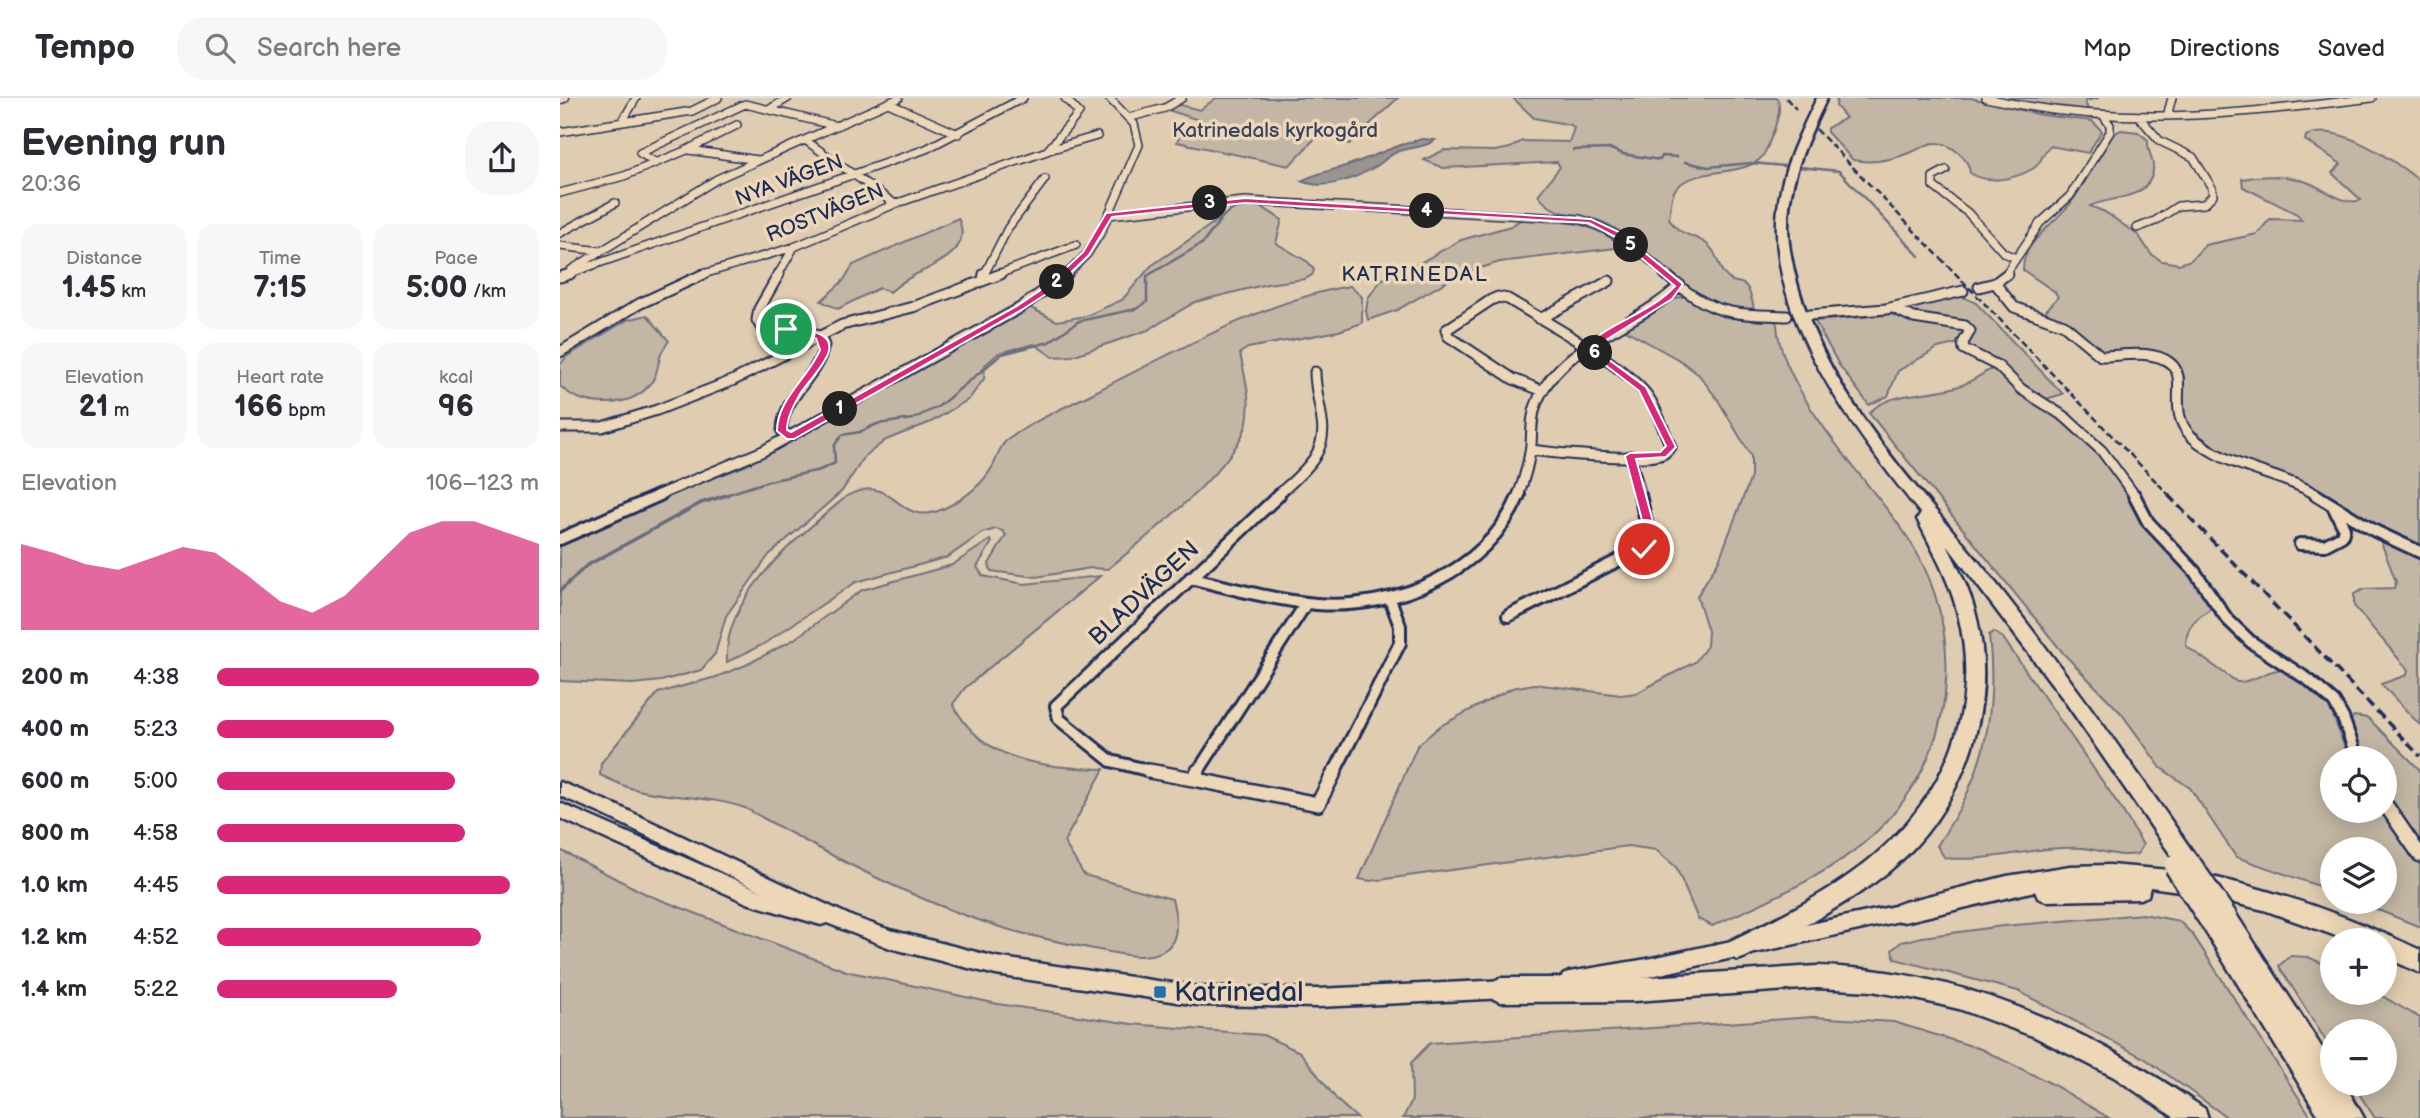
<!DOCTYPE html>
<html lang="en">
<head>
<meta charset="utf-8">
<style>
	:root { --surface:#fff; --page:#f7f7f7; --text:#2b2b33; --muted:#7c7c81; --line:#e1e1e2; --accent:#db2777 }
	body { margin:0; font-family:"Balsamiq Sans",sans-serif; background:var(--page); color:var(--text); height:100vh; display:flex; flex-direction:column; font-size:26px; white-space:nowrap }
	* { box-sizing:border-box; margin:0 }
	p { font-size:23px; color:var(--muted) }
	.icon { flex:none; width:38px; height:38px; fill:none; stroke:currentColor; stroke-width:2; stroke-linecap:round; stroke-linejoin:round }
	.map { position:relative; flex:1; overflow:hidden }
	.side { display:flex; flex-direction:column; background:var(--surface); width:560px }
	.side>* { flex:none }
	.controls { position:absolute; left:1760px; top:648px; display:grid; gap:14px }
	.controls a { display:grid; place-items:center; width:77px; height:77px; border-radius:50%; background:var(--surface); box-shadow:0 4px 18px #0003; font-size:35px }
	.pin { position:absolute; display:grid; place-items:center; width:60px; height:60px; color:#fff; margin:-30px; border:4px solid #fff; border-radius:50%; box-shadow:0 2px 7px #0007 }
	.km { position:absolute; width:35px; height:35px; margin:-18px; border-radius:50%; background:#222; color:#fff; font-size:19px; line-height:35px; text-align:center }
	.round { display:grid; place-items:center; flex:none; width:74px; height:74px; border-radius:28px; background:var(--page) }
	.summary { display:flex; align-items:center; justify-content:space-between; height:119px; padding:0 21px }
	h1 { font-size:38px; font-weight:700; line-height:52px }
	.metrics { display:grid; grid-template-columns:repeat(3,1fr); gap:10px; height:119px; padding:7px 21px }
	.metrics div { display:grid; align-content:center; border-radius:18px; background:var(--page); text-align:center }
	.metrics b { font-size:30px; font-weight:700 }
	.metrics small { font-size:19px; font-weight:400 }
	.metrics p { font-size:19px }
	.chart { height:196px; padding:14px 21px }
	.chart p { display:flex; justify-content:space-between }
	.chart svg { width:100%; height:126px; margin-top:7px; fill:var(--accent); opacity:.7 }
	ul { padding:0 21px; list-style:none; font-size:23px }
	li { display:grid; grid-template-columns:112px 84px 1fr; align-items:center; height:52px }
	li i { height:18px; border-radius:9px; background:var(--accent) }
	header { display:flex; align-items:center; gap:42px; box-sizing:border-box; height:98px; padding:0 35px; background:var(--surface); border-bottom:2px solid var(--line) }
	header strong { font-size:33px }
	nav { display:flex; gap:38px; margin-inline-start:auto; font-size:24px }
	.search { width:490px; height:63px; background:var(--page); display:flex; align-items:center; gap:18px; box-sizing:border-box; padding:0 24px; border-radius:28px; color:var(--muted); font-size:26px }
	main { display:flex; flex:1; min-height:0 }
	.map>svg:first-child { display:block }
</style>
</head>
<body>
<header>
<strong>Tempo</strong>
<div class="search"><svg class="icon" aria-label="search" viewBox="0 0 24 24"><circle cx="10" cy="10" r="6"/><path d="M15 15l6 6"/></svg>Search here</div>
<nav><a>Map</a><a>Directions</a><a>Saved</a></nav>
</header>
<main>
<section class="side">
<div class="summary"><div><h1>Evening run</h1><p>20:36</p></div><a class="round"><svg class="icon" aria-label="share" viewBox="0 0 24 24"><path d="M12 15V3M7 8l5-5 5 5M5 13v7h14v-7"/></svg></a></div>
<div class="metrics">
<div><p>Distance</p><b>1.45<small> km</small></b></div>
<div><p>Time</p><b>7:15</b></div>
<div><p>Pace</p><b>5:00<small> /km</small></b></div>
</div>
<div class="metrics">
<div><p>Elevation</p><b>21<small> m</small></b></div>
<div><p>Heart rate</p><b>166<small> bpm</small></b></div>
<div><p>kcal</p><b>96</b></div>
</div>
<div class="chart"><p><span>Elevation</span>106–123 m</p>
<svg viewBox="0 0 160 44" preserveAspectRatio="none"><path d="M0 44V14L10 17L20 21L30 23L40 19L50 15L60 17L70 25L80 34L90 38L100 32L110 21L120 10L130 6L140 6L150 10L160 14V44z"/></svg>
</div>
<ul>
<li><b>200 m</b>4:38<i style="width:100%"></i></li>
<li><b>400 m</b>5:23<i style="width:55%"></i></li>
<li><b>600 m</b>5:00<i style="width:74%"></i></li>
<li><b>800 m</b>4:58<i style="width:77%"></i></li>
<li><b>1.0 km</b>4:45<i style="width:91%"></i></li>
<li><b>1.2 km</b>4:52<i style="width:82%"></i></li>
<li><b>1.4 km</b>5:22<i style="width:56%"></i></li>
</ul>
</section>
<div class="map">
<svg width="1860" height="1020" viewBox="0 0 1860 1020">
	<rect width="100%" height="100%" fill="#e0cdb1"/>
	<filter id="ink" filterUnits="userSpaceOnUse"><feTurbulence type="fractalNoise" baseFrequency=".0143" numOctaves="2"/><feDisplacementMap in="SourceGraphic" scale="14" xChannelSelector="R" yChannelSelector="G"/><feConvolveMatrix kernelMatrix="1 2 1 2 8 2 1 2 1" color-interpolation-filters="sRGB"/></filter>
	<g filter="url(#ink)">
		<path fill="#c3b6a4" stroke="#6f7281" stroke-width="2" d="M656 0H838L789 46 759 36 729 68 617 44 619 39 642 23 605 11 612 5 640 12Z
			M953 0H1217C1222 10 1217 22 1214 32 1210 41 1207 55 1200 61 1182 77 1143 71 1122 85 1109 93 1112 107 1109 120 1117 136 1130 136 1144 144 1158 152 1156 166 1164 176 1178 194 1186 170 1194 211 1168 230 1101 166 1080 150 1068 139 1056 129 1040 123 1016 114 994 120 978 97L1000 69 997 64 883 70 864 62 884 52 935 53 950 50 962 43 1009 44 1014 30 1011 27 974 20Z
			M1277 0H1411L1482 17 1532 23 1542 33 1528 55 1490 48C1483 53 1482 65 1474 70 1456 81 1428 87 1410 75 1409 60 1391 45 1375 45 1367 45 1360 51 1354 53 1335 61 1313 66 1293 62L1267 34V30L1286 20 1276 8Z
			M1433 0H1539L1525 3 1528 12 1526 16Z
			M1561 32 1578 34 1588 42C1587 55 1595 62 1593 73 1588 103 1551 98 1530 108L1545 114 1579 138 1591 156 1602 163 1619 166 1631 162 1645 147 1697 136 1710 121 1742 122 1737 116 1683 89 1682 81C1701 77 1725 77 1744 83 1761 88 1784 109 1801 102L1772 75 1781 66 1745 42 1746 38C1777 22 1836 64 1860 83V627L1821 586 1847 577 1848 572 1794 508V496L1804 491 1834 490 1836 484 1815 428 1745 385 1695 368 1658 351 1630 330 1620 308 1624 279 1614 265 1606 259 1543 256 1513 229 1483 216 1498 199 1495 194 1463 172C1462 145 1494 126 1510 106 1525 86 1539 59 1553 36Z
			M694 107 705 111 722 122 716 145 748 164 754 172 752 177 745 181 707 186 635 204 588 232 512 258 493 259 474 246 439 255 425 267 424 281 409 301 371 324 326 342 305 358 282 393 209 457 166 518 155 556 141 572 101 583 73 586 0 583V446L79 408 185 368 469 209 497 223 526 218 562 202 591 168 674 111Z
			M398 120C414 154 375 166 353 178 345 182 337 188 330 194L319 190 278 211 261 203 283 183 293 167Z
			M962 121C1004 123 1030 122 1064 149L940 164 898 177 837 212 808 222 806 213 808 200 822 181 847 172 901 142 951 128Z
			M790 188 802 199V225L779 233 688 250 680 255C684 277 692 300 687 324 678 368 584 441 548 471L531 470 476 479 431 473 429 466 446 437 443 433 436 431 422 435 388 459 296 484 202 547 167 564C162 497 242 436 287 398 337 372 335 432 383 411 404 401 423 387 434 366 438 358 439 349 446 343 472 323 506 309 535 294 610 256 708 201 790 188Z
			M1126 198 1163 218 1215 223 1217 226C1219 287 1300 375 1336 423 1406 514 1404 641 1325 725 1279 774 1211 801 1152 828L1138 821 1116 769 1096 752 1068 748 811 783 799 781 857 648 880 628 952 590 974 586 1061 597 1077 595 1135 564 1147 548 1148 533 1137 498 1159 462 1191 379V358L1158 302 1139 277 1121 263 1062 230 1117 200Z
			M1401 198 1416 205 1503 296 1486 301 1477 300 1405 248 1412 233 1357 221 1343 211Z
			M1337 216 1407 231 1400 245 1378 250 1338 273 1328 298 1309 307 1279 267 1255 223Z
			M87 217 109 243C96 260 101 263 95 278 82 306 45 310 18 300 11 298 5 292 0 288V267L6 259 67 222Z
			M1434 270 1502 321 1537 352 1652 503 1651 510C1635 522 1626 527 1626 548L1677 584C1693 585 1704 573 1718 572 1726 571 1732 577 1738 580 1781 607 1770 623 1790 660H1773V712H1823L1860 767V829L1796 803H1825V751H1773V793L1676 759 1630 690 1601 670 1561 615 1504 556 1309 315C1330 292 1371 298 1399 288 1412 284 1422 275 1434 270Z
			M430 442 432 444 417 469 423 478 464 486 540 478 405 590 393 606C423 666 484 669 544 671L504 744 524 777 612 801C616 816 621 841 606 851 587 865 551 854 529 850 499 844 469 838 440 829 351 802 266 755 185 710 148 697 108 701 70 690 60 687 50 681 40 677L41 665 98 595 156 579 186 567 233 542 302 492 392 467Z
			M1434 534 1443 540 1561 710 1583 747 1577 756C1559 760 1542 752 1523 750 1477 747 1431 765 1385 760L1377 748C1388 730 1401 711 1409 691 1431 642 1435 590 1429 537Z
			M1794 618 1808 620 1860 672V748L1825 697V660H1803L1791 622Z
			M0 752 88 797 286 873 438 906 572 926 703 937 740 954 778 1003 797 1020H0Z
			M1583 816 1619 823 1633 837 1752 1020H1668L1584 960 1458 893 1335 861 1332 852 1341 844 1362 839 1443 828Z
			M1730 858 1748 859 1773 870V894H1815L1860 920V1020H1815L1792 985H1825V933H1773V954L1719 868Z
			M1253 919 1334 924 1421 951 1492 986 1549 1020H843L852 1002 851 965 870 945Z"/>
		<path fill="#9a9593" stroke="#676c7e" stroke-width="2" d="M862 41 875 42C865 50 851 49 839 53 830 56 823 64 815 69 794 81 765 93 741 83 758 74 776 72 794 65 818 57 837 46 862 41Z"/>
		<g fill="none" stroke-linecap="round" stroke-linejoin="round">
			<path stroke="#676c7e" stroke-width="2.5" d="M1013 52 1051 51 1063 56 1100 62 1102 58 1117 59
				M1125 64 1148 69 1191 65 1225 68
				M1239 69 1279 73 1359 158
				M162 398 209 383 260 372 275 365 274 348 282 337 300 334 317 326 353 321 379 308 442 256 489 244 519 223 576 211 587 204V178L643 145 663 118 680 106"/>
			<path stroke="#676c7e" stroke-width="3.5" d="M0 493 26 468 141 405 167 397"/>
			<defs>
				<path id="minor-far3" d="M1426 0C1561 31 1677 16 1812 0
					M0 2 5 0
					M328 5 398 36
					M210 11 228 0
					M1607 18 1612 0
					M571 19 605 10 622 0
					M62 24 76 0
					M0 34 132 13 158 0
					M245 42 335 106
					M129 52 198 62
					M489 52 537 38
					M95 64 80 55 185 6 277 28
					M1386 72 1373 79V88L1408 115 1444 155 1456 160
					M0 95 64 78 127 52 177 27
					M549 117 685 103 1020 121C1055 132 1080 153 1107 177
					M1577 130 1595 123 1618 108 1644 106 1653 97 1652 90 1633 59 1600 43 1579 19
					M0 135 55 105
					M0 148 41 153
					M11 172 157 81 339 0
					M5 177 366 51 463 0
					M140 177 234 149 335 106 487 53 519 15 505 0
					M218 177 234 149
					M424 177 448 130 485 81
					M436 177 516 147
					M506 177 527 156 541 134 579 47 574 26 549 0
					M1445 177 1480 125 1510 98 1550 34V27L1545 20"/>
				<path id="minor-far2" d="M219 176 199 211 197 222 201 229 238 231 259 238 264 247C258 280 222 298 222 333L230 338
					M1105 176C1151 217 1168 216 1227 218
					M0 179 10 176
					M423 182 424 176
					M1435 185 1454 209 1504 227 1541 258C1562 258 1592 251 1610 265 1630 280 1605 314 1632 339 1667 371 1720 374 1759 398
					M1419 189 1435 185 1447 176
					M1333 210 1354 220 1405 228 1410 233 1403 245 1404 251 1438 268 1461 291 1505 319 1542 353 1575 398
					M1249 217 1326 211 1403 193
					M980 221 1049 183
					M0 254 79 206 144 176
					M0 329H42L97 312 174 282 282 227 353 209 441 176
					M971 352C993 355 1086 364 1103 356 1106 355 1108 351 1111 349 1104 333 1098 314 1089 300 1068 268 982 222 948 201L938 199 931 202 886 232 888 238 953 281 983 293
					M1070 358 1081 398
					M96 398 203 353 460 210 507 176
					M717 398C739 377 768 358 762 323 760 306 755 291 755 274
					M958 398C964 382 969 364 971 347 972 332 971 318 977 304 1002 244 1078 229 1120 187"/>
				<path id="minor-far1" d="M1574 397 1588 424 1635 474 1667 521 1691 544 1750 583 1774 604 1783 620 1797 660
					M1756 397 1815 433 1860 454
					M0 441 100 397
					M1740 446 1765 447 1782 438 1784 430 1774 410
					M630 480C671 490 713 502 756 506 836 512 927 474 959 397
					M948 518 1091 446 1080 397
					M599 675 551 663 499 621 496 608 719 397
					M637 675 745 507
					M774 675 840 545V528L830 501"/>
				<path id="minor" d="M589 673 633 681
					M638 673 633 681 758 706 775 673
					M1825 706 1860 757"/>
				<path id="major" d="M0 684 54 706 293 819 330 832 436 859 638 889 758 891 947 882 954 884 956 891 954 898 947 900 758 909 638 907 436 877 330 850 267 825 261 827 187 805 0 720V705L203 794 42 716 0 698Z
					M1344 806 1350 808 1353 814 1350 820 1344 822 1087 879 1009 892 1003 889 1000 883 1003 877 1009 874 1087 861Z"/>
				<path id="highway" d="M1257 0H1267C1244 48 1221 98 1230 152 1252 290 1361 389 1443 494 1511 581 1575 670 1637 760L1641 767 1634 775C1713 791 1789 818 1860 852V875L1825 859V842H1787L1704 812 1627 794 1590 789 1588 798 1580 801 1486 803 1478 800 1475 793 1344 824 1336 821 1333 814 1336 807 1344 804 1447 778 1510 768 1549 767 1622 773 1504 602 1387 447C1399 471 1411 495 1417 521 1439 613 1401 715 1328 774 1284 809 1235 833 1186 859L1178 862 1170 859 1167 851 1170 843C1208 824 1247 806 1282 782 1373 721 1427 624 1397 513 1389 481 1372 451 1357 421L1361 416C1297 336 1205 219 1218 110 1222 71 1240 35 1257 0Z
					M1666 809 1674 813 1773 967V985H1784L1804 1020H1760L1642 828 1639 821 1642 814 1650 810 1658 814Z
					M1257 868C1400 871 1529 930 1645 1011L1648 1020H1615L1554 979 1475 939 1399 911 1356 901 1312 893 1257 890 1075 903 940 904 932 900 928 892 932 884 940 880H1075Z"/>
			</defs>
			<use href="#minor-far3" stroke="#1b2f5e" stroke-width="10"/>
			<use href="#minor-far2" stroke="#1b2f5e" stroke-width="13"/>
			<use href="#minor-far1" stroke="#1b2f5e" stroke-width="16"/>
			<use href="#minor" stroke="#1b2f5e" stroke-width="18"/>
			<use href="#major" stroke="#1b2f5e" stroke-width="5"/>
			<use href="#highway" stroke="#1b2f5e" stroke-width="5"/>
			<use href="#minor-far3" stroke="#edd7b6" stroke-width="7"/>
			<use href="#minor-far2" stroke="#edd7b6" stroke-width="9"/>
			<use href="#minor-far1" stroke="#edd7b6" stroke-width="10"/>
			<use href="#minor" stroke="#edd7b6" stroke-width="13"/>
			<use href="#major" fill="#edd7b6" fill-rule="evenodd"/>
			<use href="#highway" fill="#edd7b6" fill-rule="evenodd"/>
			<path stroke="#1b2f5e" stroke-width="2.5" stroke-dasharray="7 3.5" stroke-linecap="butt" d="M1226 0 1236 11
				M1256 31 1610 398"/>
			<path stroke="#1b2f5e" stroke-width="3.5" stroke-dasharray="10 5" stroke-linecap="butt" d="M1608 397 1860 658"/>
			<defs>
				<path id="highway-bridge" d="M1630 767 1666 820
					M1616 768 1650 821"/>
			</defs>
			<use href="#highway-bridge" stroke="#1b2f5e" stroke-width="27" stroke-linecap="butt"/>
			<use href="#highway-bridge" stroke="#edd7b6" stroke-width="22"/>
		</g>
	</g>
	<path fill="#db2777" stroke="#fff" stroke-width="2" d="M685 100 1031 121 1061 135 1123 186 1112 201 1033 250 1086 289 1116 349 1106 359 1076 361 1098 442C1095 447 1090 453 1084 455L1079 451 1087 441 1065 358 1070 355 1100 354 1106 348 1079 293 1023 250C1050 224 1091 215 1115 188L1056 139 1029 125 685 105 552 119 529 157 494 191 463 211 234 341H227L217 333C217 301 248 280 260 252L256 240 223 233V229C232 228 241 231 250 233 294 242 251 278 240 296 234 307 227 319 227 332L231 334 457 208 488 187 523 154 546 115Z"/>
	<rect fill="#1f6fb2" stroke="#edd7b6" stroke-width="2.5" x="593" y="887" width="14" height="14" rx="3.5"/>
	<g text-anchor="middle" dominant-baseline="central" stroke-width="7" stroke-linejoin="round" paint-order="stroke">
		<g font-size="21" fill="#344368" stroke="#edd7b6">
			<text x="715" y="32">Katrinedals kyrkogård</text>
		</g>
		<g font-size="21" fill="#1b2f5e" stroke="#edd7b6">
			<text transform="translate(229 82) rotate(-20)">NYA VÄGEN</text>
			<text transform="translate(265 115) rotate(-22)">ROSTVÄGEN</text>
		</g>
		<g font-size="21" letter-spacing="2" fill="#1b2f5e" stroke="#edd7b6">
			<text x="855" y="176">KATRINEDAL</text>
		</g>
		<g font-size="24" fill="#1b2f5e" stroke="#edd7b6">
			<text transform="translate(584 495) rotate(-43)">BLADVÄGEN</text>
		</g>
		<g font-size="28" fill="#1b2f5e" stroke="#edd7b6" text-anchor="start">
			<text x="614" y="894">Katrinedal</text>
		</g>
	</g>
</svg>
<div class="controls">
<a><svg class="icon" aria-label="locate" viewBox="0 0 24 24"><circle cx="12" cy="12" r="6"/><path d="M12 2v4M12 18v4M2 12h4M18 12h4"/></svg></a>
<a><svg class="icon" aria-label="layers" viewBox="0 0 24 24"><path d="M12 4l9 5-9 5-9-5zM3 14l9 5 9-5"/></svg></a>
<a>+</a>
<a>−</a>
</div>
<div class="pin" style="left:226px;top:231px;background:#1e9e55"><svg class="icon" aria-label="arrive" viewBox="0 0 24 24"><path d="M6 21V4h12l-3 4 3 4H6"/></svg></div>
<div class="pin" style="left:1084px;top:451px;background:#d93025"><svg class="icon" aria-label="check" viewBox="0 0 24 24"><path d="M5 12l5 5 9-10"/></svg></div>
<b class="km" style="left:280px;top:311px">1</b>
<b class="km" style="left:497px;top:184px">2</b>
<b class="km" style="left:650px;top:105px">3</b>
<b class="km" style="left:867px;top:113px">4</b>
<b class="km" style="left:1071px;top:147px">5</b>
<b class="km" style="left:1035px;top:255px">6</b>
</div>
</main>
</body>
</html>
